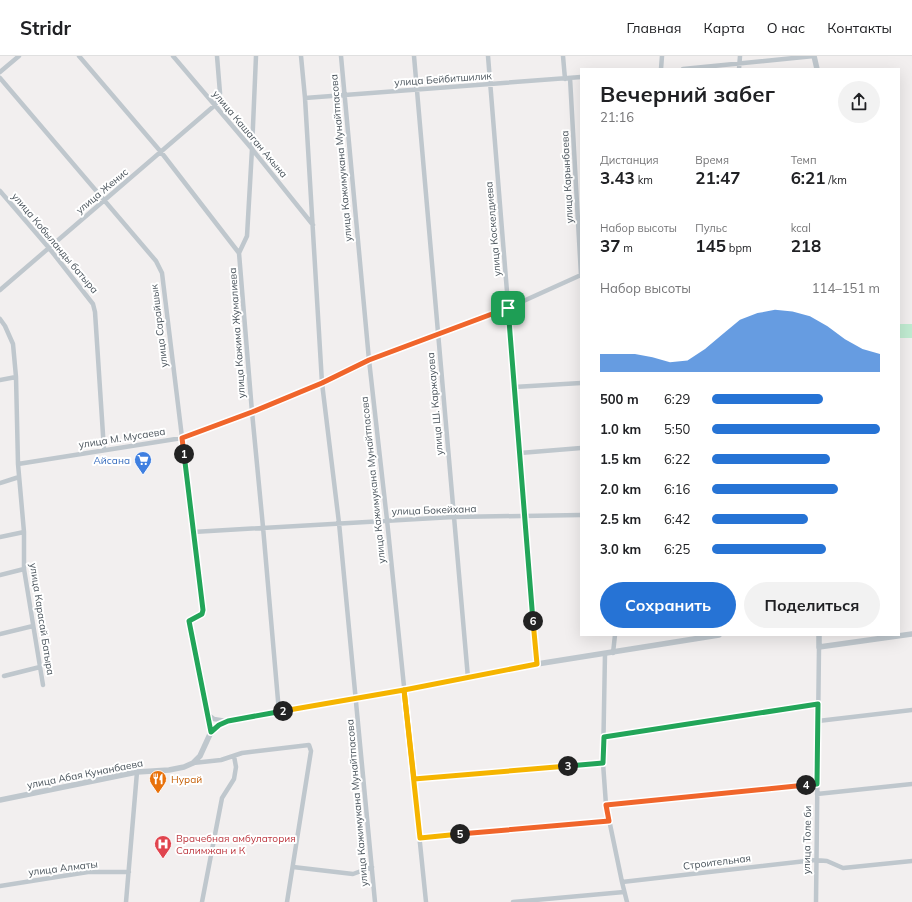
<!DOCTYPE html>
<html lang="ru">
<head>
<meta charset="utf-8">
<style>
	:root { --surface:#fff; --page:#f2f2f2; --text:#202124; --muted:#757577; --line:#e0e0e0; --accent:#2673d5 }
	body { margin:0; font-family:Mulish,sans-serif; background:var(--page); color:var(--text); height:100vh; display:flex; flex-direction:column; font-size:15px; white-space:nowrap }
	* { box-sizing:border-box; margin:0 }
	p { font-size:13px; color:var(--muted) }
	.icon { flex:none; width:22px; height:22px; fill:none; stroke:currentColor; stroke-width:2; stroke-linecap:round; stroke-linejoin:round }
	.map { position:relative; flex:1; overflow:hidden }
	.sheet { position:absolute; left:580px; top:12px; width:320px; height:568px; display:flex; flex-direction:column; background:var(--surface); border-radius:0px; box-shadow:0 4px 16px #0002 }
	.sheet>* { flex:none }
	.pin { position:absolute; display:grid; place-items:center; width:34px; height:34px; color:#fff; margin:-17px; border-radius:8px; box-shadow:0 2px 6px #0006 }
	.km { position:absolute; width:20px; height:20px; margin:-10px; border-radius:50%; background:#222; color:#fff; font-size:11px; line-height:20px; text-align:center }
	.round { display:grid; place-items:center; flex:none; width:42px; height:42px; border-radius:21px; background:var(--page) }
	.head { display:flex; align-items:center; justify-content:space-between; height:68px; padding:0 20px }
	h1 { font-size:22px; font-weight:700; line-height:30px }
	.stats { display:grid; grid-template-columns:repeat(3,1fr); gap:6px; height:68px; padding:4px 20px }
	.stats div { display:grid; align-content:center }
	.stats b { font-size:17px; font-weight:700 }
	.stats small { font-size:11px; font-weight:400 }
	.stats p { font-size:11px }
	.chart { height:112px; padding:8px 20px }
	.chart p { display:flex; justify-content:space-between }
	.chart svg { width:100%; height:72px; margin-top:4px; fill:var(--accent); opacity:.7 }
	.primary-button { display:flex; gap:8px; margin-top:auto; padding:8px 20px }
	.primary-button a { flex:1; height:46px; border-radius:24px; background:var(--accent); color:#fff; font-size:16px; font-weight:700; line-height:46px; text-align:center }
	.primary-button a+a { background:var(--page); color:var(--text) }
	ul { padding:0 20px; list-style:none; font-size:13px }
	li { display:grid; grid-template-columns:64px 48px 1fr; align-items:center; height:30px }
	li i { height:10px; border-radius:5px; background:var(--accent) }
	header { display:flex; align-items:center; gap:24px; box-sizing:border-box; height:56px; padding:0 20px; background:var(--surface); border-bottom:1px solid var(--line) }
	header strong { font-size:19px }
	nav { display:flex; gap:22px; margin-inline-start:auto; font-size:14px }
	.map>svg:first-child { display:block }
</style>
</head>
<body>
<header>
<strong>Stridr</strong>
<nav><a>Главная</a><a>Карта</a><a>О нас</a><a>Контакты</a></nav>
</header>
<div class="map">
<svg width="912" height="846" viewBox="0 0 912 846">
	<rect width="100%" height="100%" fill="#f2efef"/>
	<path fill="#c1ecd2" d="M899 268H912V282H899Z"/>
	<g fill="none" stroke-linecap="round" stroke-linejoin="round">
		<path stroke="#bfc7cd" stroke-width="4.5" d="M79 0 161 96 239 197 252 356 263 471 279 656
			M173 0 252 93 313 169
			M301 0 305 42 322 327 339 467 375 846
			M341 0 369 304 387 464 426 846
			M414 0 468 622
			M488 0 537 608
			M563 0 565 23
			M661 13 662 0
			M683 13 814 0
			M739 13 740 0
			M0 16 19 0
			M0 22 156 205 162 217 203 554 202 558 189 565 211 676
			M570 22 581 219
			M305 42 581 21
			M0 135 49 192 93 248 95 256 104 394
			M239 197 247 180 252 93 256 0
			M0 234 214 50 219 44 220 37 217 0
			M0 263 5 270 13 288 16 321 18 408 24 476V513L43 629
			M0 324 16 321
			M514 331 581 327
			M520 397 581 392
			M18 408 182 382 252 356 322 327 369 304 508 252 581 219
			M0 427 19 421
			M193 476 453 461 581 459
			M0 481 24 476
			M0 519 24 513
			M0 578 33 570
			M613 597 615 579
			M605 598 603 707 606 749 622 826 627 846
			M4 620 40 611
			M206 657 214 663 226 665
			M818 665 912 654
			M604 681 818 648
			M193 707 221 704 242 697 309 689 311 695 287 846
			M414 723 603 707
			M817 738 912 728
			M606 749 817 728
			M420 782 609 765
			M293 811 353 818 372 811
			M622 826 815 804 827 805 843 812 912 805
			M0 830 88 816H129
			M126 846 137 716
			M202 846 222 742 234 723 236 711 234 700
			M513 846 624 836
			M816 846 819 591"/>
		<path stroke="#bfc7cd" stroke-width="5.5" d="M814 0 817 13
			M819 579V591L912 578
			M0 744 137 716 169 714 184 711 193 707 200 700 211 676 219 669 227 665 404 634 537 608 719 579"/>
	</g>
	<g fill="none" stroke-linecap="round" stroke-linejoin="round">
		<defs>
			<path id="split-1" d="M184 398 182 382 252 356 322 327 369 304 508 252"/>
			<path id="split-2" d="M184 398 203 554 202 558 189 565 211 676 219 669 228 665 283 655"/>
			<path id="split-3" d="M283 655 404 634 414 723 568 710"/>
			<path id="split-4" d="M568 710 603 707 604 681 818 648 817 728 806 729"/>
			<path id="split-5" d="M460 778 609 765 606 749 806 729"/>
			<path id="split-6" d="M460 778 420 782 404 634 537 608 533 565"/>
			<path id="split-7" d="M508 252 533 565"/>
		</defs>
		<use href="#split-1" stroke="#fff" stroke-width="8"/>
		<use href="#split-2" stroke="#fff" stroke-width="8"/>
		<use href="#split-3" stroke="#fff" stroke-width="8"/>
		<use href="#split-4" stroke="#fff" stroke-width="8"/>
		<use href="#split-5" stroke="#fff" stroke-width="8"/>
		<use href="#split-6" stroke="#fff" stroke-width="8"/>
		<use href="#split-7" stroke="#fff" stroke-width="8"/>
		<use href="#split-1" stroke="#f0652b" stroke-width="5"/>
		<use href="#split-2" stroke="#22a559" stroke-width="5"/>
		<use href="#split-3" stroke="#f5b400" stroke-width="5"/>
		<use href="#split-4" stroke="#22a559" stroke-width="5"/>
		<use href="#split-5" stroke="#f0652b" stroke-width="5"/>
		<use href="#split-6" stroke="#f5b400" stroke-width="5"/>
		<use href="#split-7" stroke="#22a559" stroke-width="5"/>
	</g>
	<defs>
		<symbol id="supermarket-pin" viewBox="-11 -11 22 30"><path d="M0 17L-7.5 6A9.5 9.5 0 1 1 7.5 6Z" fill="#3f7fe0" stroke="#fff"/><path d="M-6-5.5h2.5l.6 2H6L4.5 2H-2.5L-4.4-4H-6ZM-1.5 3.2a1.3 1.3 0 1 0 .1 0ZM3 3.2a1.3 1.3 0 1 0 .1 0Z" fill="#fff"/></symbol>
		<symbol id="restaurant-pin" viewBox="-11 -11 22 30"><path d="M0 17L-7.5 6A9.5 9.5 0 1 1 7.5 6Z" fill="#e8710a" stroke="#fff"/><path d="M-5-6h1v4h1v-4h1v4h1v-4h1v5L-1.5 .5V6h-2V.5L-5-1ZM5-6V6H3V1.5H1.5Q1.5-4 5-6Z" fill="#fff"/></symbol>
		<symbol id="hospital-pin" viewBox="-11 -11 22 30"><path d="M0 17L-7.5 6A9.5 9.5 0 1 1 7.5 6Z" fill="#e0444e" stroke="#fff"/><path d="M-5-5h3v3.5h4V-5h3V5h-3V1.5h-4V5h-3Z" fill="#fff"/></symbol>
	</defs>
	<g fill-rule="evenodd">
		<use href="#supermarket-pin" x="133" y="394" width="20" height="27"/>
		<use href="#restaurant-pin" x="148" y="713" width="20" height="27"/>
		<use href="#hospital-pin" x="153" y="778" width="20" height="27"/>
	</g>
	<g text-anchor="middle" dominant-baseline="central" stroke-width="4" stroke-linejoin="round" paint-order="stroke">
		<g font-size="10" fill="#49535b" stroke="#fff">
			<text transform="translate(443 23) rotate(-4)">улица Бейбитшилик</text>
			<text transform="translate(250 78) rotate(50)">улица Кашаган Акына</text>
			<text transform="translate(341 102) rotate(-95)">улица Кажимукана Мунайтпасова</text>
			<text transform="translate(567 121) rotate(-93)">улица Карынбаева</text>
			<text transform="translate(102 135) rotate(-40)">улица Женис</text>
			<text transform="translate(493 173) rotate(-95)">улица Коскелдиева</text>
			<text transform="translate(55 187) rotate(50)">улица Кобыланды батыра</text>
			<text transform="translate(159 270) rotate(-97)">улица Сарайшык</text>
			<text transform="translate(237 277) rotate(-94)">улица Кажима Жумалиева</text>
			<text transform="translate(435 348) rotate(-95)">улица Ш. Каржауова</text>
			<text transform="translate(122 382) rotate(-9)">улица М. Мусаева</text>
			<text transform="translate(373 424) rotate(-96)">улица Кажимукана Мунайтпасова</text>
			<text transform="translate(434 454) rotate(-2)">улица Бокейхана</text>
			<text transform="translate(42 563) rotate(81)">улица Карасай Батыра</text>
			<text transform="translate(85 718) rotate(-11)">улица Абая Кунанбаева</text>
			<text transform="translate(357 747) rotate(-95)">улица Кажимукана Мунайтпасова</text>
			<text transform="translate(807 784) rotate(-89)">улица Толе би</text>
			<text transform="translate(717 806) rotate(-7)">Строительная</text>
			<text transform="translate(63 812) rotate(-7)">улица Алматы</text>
		</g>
		<g font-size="10" fill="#366cbe" stroke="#fff" text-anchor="end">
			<text x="130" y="404">Айсана</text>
		</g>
		<g font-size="10" fill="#c56008" stroke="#fff" text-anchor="start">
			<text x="171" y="723">Нурай</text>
		</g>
		<g font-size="10" fill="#be3a42" stroke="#fff" text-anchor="start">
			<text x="176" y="782">Врачебная амбулатория<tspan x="176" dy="12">Салимжан и К</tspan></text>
		</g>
	</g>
</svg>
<div class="pin" style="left:508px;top:252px;background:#1e9e55"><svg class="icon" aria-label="arrive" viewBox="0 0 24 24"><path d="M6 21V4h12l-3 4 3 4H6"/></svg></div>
<b class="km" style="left:184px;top:398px">1</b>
<b class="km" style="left:283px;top:655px">2</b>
<b class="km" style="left:568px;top:710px">3</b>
<b class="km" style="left:806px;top:729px">4</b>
<b class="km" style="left:460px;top:778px">5</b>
<b class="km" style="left:533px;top:565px">6</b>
<section class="sheet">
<div class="head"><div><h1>Вечерний забег</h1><p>21:16</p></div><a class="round"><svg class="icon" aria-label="share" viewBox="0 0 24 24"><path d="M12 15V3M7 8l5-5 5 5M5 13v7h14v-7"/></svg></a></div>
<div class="stats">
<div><p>Дистанция</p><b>3.43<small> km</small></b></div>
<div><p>Время</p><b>21:47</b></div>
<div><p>Темп</p><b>6:21<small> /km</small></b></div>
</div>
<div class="stats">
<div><p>Набор высоты</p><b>37<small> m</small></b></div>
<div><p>Пульс</p><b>145<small> bpm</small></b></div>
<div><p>kcal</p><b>218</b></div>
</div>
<div class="chart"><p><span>Набор высоты</span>114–151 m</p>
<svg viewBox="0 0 160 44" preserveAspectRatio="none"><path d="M0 44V33L10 33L20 33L30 35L40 38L50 37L60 30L70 21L80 12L90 8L100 6L110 7L120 10L130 16L140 24L150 30L160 33V44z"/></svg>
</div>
<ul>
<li><b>500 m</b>6:29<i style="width:66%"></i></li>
<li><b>1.0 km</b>5:50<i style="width:100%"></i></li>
<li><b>1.5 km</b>6:22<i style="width:70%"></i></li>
<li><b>2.0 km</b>6:16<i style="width:75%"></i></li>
<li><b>2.5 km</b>6:42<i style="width:57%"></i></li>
<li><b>3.0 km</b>6:25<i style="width:68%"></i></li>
</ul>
<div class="primary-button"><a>Сохранить</a><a>Поделиться</a></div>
</section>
</div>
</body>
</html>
